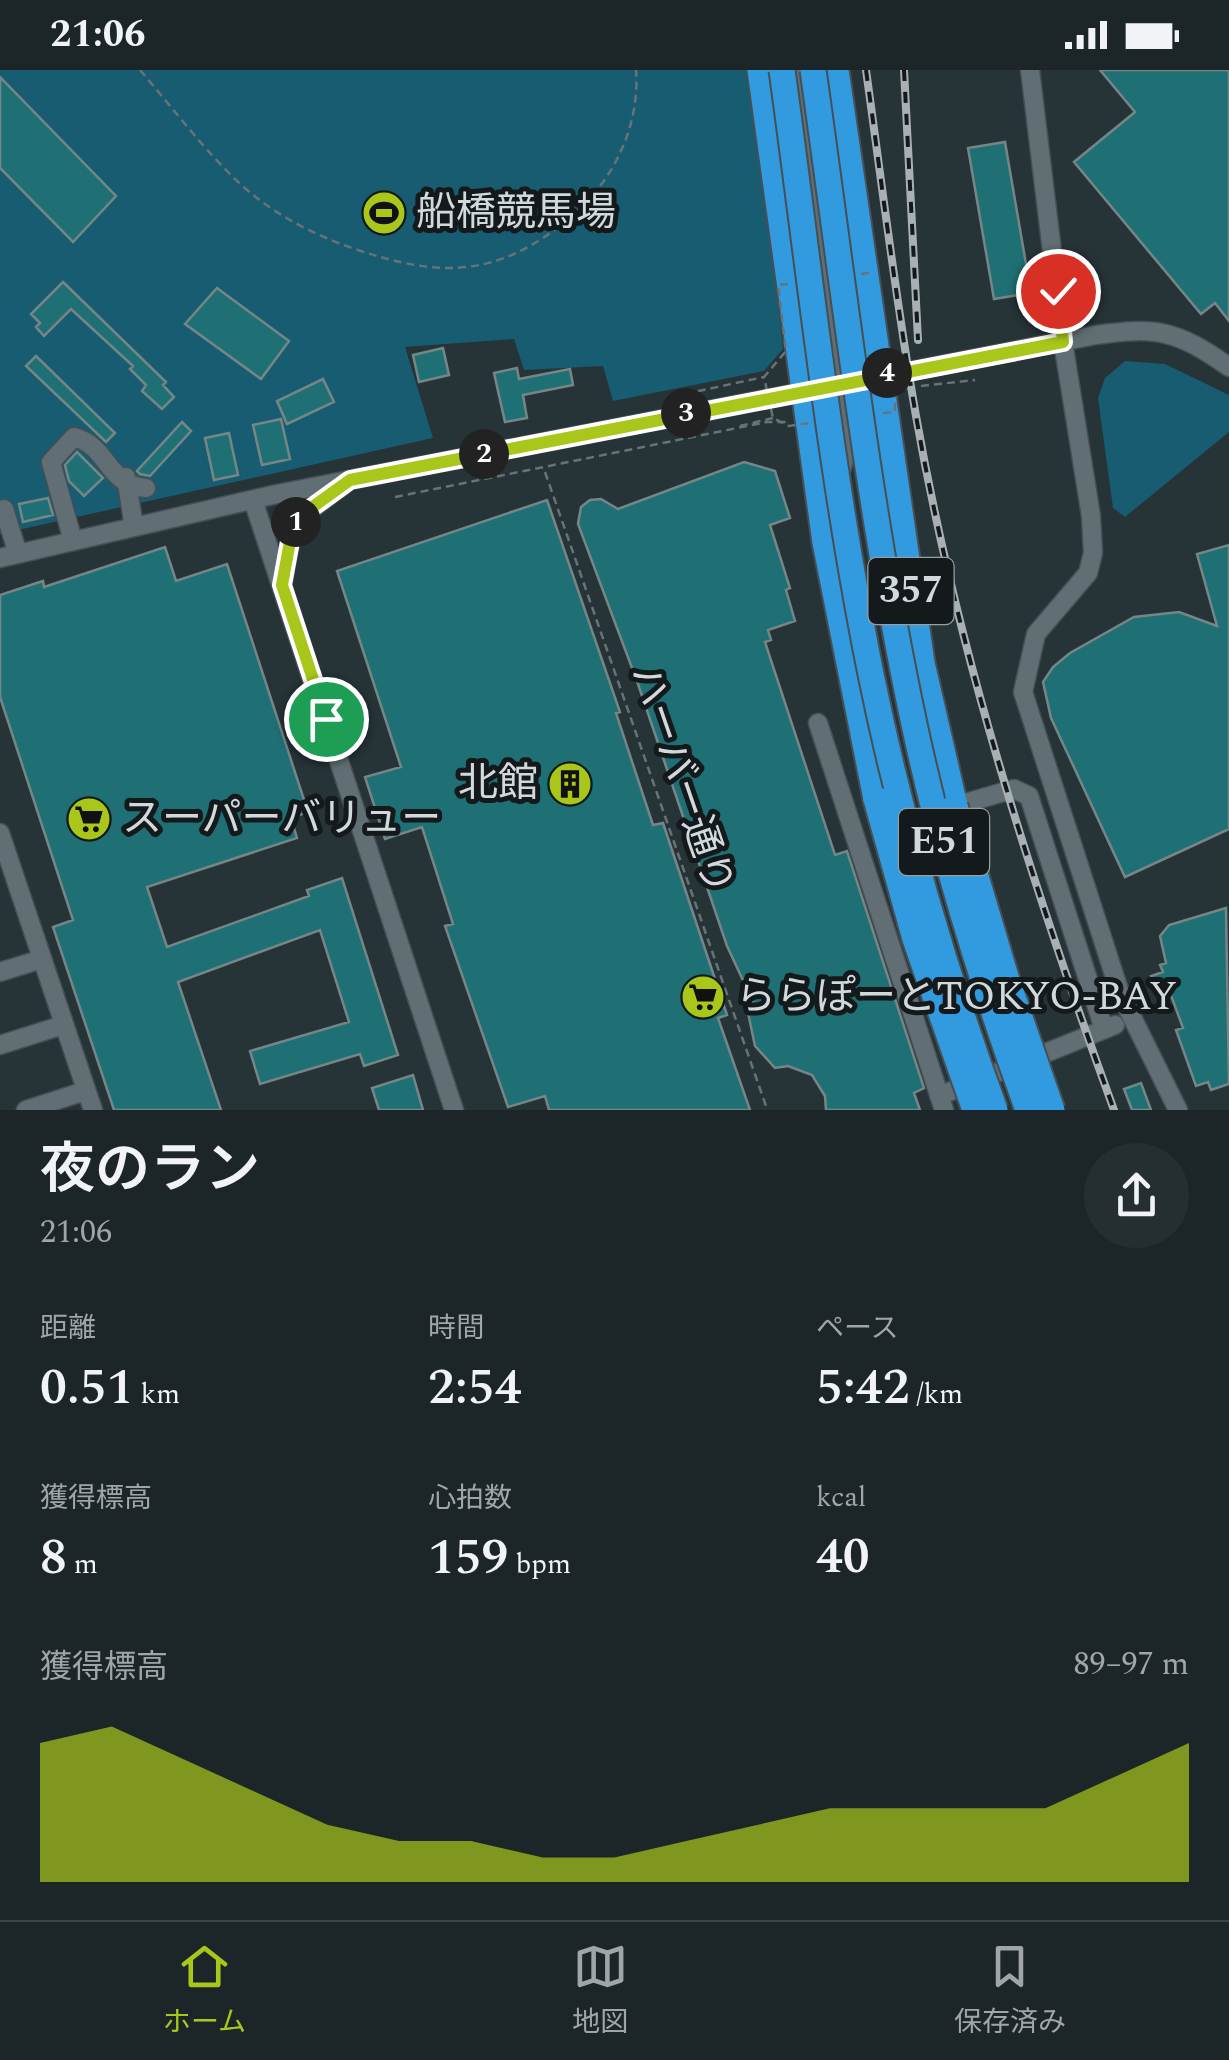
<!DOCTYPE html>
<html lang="ja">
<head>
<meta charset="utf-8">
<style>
	:root { --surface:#1c2629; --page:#252e31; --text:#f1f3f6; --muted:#a0a5a8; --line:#3a4346; --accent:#a9c71a }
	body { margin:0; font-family:Spectral,"Noto Sans JP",serif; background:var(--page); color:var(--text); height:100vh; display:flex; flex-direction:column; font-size:38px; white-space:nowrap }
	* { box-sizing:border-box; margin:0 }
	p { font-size:32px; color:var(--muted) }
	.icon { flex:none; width:55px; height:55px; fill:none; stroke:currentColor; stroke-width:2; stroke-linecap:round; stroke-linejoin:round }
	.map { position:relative; height:1040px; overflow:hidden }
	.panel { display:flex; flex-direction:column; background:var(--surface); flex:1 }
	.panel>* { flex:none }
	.pin { position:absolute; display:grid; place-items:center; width:85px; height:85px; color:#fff; margin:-42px; border:5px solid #fff; border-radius:50%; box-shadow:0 2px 10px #0007 }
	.km { position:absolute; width:50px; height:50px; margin:-25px; border-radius:50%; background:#222; color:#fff; font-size:28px; line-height:50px; text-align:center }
	.round { display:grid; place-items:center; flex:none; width:105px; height:105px; border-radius:52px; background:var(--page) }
	.overview { display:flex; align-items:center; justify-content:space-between; height:170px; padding:0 40px }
	h1 { font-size:55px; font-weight:600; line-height:75px }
	.stats { display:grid; grid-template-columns:repeat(3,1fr); gap:15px; height:170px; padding:10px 40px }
	.stats div { display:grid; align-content:center }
	.stats b { font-size:50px; font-weight:600 }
	.stats small { font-size:28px; font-weight:400 }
	.stats p { font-size:28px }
	.chart { height:280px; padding:20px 40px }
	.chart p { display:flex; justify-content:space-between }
	.chart svg { width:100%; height:180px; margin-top:10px; fill:var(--accent); opacity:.7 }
	.status { display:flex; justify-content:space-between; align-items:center; height:70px; padding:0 50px; background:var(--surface); direction:ltr }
	.status svg { height:28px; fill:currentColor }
	.tab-bar { display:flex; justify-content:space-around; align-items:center; height:140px; border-top:2px solid var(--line); background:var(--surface); font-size:28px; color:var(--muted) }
	.tab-bar a { display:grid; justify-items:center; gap:5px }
	.tab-bar .current { color:var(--accent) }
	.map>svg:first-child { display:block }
</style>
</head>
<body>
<div class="status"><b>21:06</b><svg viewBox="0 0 49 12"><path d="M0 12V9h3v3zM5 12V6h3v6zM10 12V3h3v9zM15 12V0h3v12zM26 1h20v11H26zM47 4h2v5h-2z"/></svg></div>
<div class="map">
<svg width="1229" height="1040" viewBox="0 0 1229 1040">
	<rect width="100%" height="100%" fill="#263337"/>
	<path fill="#175c70" d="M0 0H752L783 279 764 301 613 331 603 296 524 300 514 269 405 277 433 368 0 464Z
		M1125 291 1165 294 1229 325V362L1125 447 1113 438 1098 328 1105 308Z"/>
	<path fill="#1f7075" stroke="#768687" stroke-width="2.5" d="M1100 0H1229V251L1215 233 1201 244 1074 92 1135 42Z
		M0 7 116 126 73 172 0 98Z
		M1005 72 1031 223 994 229 968 78Z
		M63 212 166 312 163 315 174 327 162 339 142 321 146 315 130 299 133 296 71 239 44 266 36 257 40 253 31 244Z
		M217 218 289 271 261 309 185 254Z
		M443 278 449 305 419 312 413 285Z
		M36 286 115 363 106 372 26 296Z
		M517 298 519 309 570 299 573 315 523 325 527 348 505 352 494 303Z
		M323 309 334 332 287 354 277 331Z
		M281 349 290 389 262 395 253 355Z
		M182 352 191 361 150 406 140 404 137 401Z
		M229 363 238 405 214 410 205 368Z
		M77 382 103 408 84 426 69 411 65 395Z
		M744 392 775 401 790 448 770 455 790 518 786 520 795 551 768 560 771 570 765 572 835 785 847 781 924 1018 914 1023 920 1040H826L825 1026 812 1005 788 996 775 998 755 976 747 938 754 934 727 876 638 614 578 454 581 437 590 430 601 429 618 439Z
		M48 428 53 445 23 452 19 434Z
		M547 430 620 642 616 643 653 755 663 753 727 945 718 948 750 1040H549L545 1026 508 1037 445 856 453 854 422 757 385 769 365 707 401 697 337 501Z
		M1229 475V759L1125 807 1051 648 1043 612 1053 597 1070 583 1134 547 1179 542 1217 556 1197 484Z
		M165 477 176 511 227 494 308 742 291 748 297 768 147 817 167 877 309 826 307 820 342 808 398 985 364 996 360 984 260 1014 250 981 349 952 320 860 178 912 221 1040H114L53 857 73 850 0 627V525L43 511 44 517Z
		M1226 838 1229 1014 1211 1020 1208 1012 1196 1016 1176 960 1183 958 1169 920 1158 924 1151 906 1163 902 1160 895 1166 893 1160 866 1169 855Z
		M413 1005 423 1040H379L372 1018Z
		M1141 1013 1151 1040H1132L1124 1019Z"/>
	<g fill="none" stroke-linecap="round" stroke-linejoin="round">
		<defs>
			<path id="minor" d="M800 0 849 369 840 405
				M1030 0 1063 272 1091 446 1093 483 1088 503 1036 564 1023 622 1120 923 1178 1040
				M126 407 134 457
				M253 430 454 1040
				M4 439 18 484
				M73 471 51 392 74 367C109 376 106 415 146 418
				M0 488 277 424 1096 265C1157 256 1178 261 1229 297
				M283 510C293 451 295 450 343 415
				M818 653 944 1040
				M955 736 1014 719 1029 726 1104 959
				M0 763 93 1040
				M0 902 42 889
				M0 975 63 955
				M939 1026 1115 955
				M26 1040 85 1021"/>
			<path id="highway" d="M760 0 825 472 876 729
				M836 0 922 593 955 736"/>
		</defs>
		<use href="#minor" stroke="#454f54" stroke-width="21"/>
		<use href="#highway" stroke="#454f54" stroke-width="29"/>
		<path stroke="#687377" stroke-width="2.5" stroke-dasharray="8 5" stroke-linecap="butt" d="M140 0C171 36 201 76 235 109 268 141 309 163 352 178 439 208 497 209 571 147 614 110 640 56 636 0
			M921 316 975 310
			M685 324 764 307
			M740 356 773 348
			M545 402 766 1036
			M395 427 767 352H787"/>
		<use href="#minor" stroke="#616f74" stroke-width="18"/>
		<use href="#highway" stroke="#329be0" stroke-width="25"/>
		<defs>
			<path id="rail" d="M866 0C882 115 896 232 916 346 958 584 1032 814 1114 1040
				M904 0 918 270"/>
		</defs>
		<use href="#rail" stroke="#a7b1b4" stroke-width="8"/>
		<use href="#rail" stroke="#14191c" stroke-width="4" stroke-dasharray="11" stroke-linecap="butt"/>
		<defs>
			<path id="highway-bridge" d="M782 0C810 203 831 409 872 609 902 755 944 900 995 1040
				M813 0C844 218 868 439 914 654 942 785 982 914 1028 1040
				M876 729 915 869 975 1040
				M955 736 1006 907 1052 1040"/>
		</defs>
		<use href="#highway-bridge" stroke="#454f54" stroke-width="29" stroke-linecap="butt"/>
		<path stroke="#687377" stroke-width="2.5" stroke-dasharray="8 5" stroke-linecap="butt" d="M861 204 874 202
			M788 214 778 215 786 281 764 307 773 348 789 356 810 353
			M883 343 895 342V326L906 318"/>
		<use href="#highway-bridge" stroke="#329be0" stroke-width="25"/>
	</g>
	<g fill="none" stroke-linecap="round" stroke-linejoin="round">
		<defs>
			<path id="route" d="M326 649 282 515 291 466 300 446 350 410 1063 272 1058 221"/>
		</defs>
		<use href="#route" stroke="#fff" stroke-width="20"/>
		<use href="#route" stroke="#a9c71a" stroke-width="12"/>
	</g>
	<defs>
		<symbol id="stadium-disc" viewBox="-11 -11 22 22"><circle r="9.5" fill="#a9c71a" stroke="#14191c"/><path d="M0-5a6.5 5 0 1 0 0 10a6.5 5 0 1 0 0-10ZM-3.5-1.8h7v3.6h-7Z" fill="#111"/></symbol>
		<symbol id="building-disc" viewBox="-11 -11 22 22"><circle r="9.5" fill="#a9c71a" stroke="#14191c"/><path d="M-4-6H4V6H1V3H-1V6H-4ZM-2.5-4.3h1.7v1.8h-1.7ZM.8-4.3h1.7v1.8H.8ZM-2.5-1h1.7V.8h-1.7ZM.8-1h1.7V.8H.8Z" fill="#111"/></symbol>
		<symbol id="supermarket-disc" viewBox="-11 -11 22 22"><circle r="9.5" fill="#a9c71a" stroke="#14191c"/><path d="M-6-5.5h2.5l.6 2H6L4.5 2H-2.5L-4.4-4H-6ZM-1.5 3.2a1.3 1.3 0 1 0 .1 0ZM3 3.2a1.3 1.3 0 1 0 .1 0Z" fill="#111"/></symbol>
	</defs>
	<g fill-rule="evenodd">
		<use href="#stadium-disc" x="359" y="118" width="50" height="50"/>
		<use href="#building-disc" x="545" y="689" width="50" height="50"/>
		<use href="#supermarket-disc" x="64" y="724" width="50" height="50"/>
		<use href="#supermarket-disc" x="678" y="902" width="50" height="50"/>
	</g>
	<g text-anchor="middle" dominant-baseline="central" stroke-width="10" stroke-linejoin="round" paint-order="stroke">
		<g fill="#14191c" stroke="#989fa2" stroke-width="2.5">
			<rect x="868.5" y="488" width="85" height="66" rx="8"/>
			<rect x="899" y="739" width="90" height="66" rx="8"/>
		</g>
		<g font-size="38" font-weight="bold" fill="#d1d9dc">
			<text x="911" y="521">357</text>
			<text x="944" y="772">E51</text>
		</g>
		<g font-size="40" fill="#d1d9dc" stroke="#14191c" text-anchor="start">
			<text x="416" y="143">船橋競馬場</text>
			<text x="538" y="714" text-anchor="end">北館</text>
			<text x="122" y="749">スーパーバリュー</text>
			<text x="736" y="927">ららぽーとTOKYO-BAY</text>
		</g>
		<g font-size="40" fill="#d1d9dc" stroke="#14191c">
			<text transform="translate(681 710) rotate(71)">ハーバー通り</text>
		</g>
	</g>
</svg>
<div class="pin" style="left:326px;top:649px;background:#1e9e55"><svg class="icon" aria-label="arrive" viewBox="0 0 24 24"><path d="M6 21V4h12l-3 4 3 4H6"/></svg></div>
<div class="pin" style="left:1058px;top:221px;background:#d93025"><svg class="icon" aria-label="check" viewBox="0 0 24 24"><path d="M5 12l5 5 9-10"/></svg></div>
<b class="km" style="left:296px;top:452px">1</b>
<b class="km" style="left:484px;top:384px">2</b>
<b class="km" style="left:686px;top:343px">3</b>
<b class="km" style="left:887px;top:303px">4</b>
</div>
<section class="panel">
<div class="overview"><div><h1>夜のラン</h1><p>21:06</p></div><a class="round"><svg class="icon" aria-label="share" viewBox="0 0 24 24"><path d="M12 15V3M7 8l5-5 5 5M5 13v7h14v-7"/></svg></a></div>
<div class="stats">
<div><p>距離</p><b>0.51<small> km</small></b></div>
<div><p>時間</p><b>2:54</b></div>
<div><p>ペース</p><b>5:42<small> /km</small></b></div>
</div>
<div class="stats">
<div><p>獲得標高</p><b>8<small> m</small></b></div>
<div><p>心拍数</p><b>159<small> bpm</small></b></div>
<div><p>kcal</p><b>40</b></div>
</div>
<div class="chart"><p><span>獲得標高</span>89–97 m</p>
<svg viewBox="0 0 160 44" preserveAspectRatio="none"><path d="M0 44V10L10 6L20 14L30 22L40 30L50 34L60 34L70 38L80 38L90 34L100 30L110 26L120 26L130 26L140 26L150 18L160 10V44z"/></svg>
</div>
</section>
<nav class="tab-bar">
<a class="current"><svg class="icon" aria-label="home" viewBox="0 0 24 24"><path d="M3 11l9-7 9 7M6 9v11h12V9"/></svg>ホーム</a>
<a><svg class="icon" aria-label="map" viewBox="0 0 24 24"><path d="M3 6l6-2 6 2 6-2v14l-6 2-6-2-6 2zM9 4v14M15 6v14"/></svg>地図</a>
<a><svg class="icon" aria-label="saved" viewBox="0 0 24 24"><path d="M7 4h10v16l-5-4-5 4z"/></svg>保存済み</a>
</nav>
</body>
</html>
